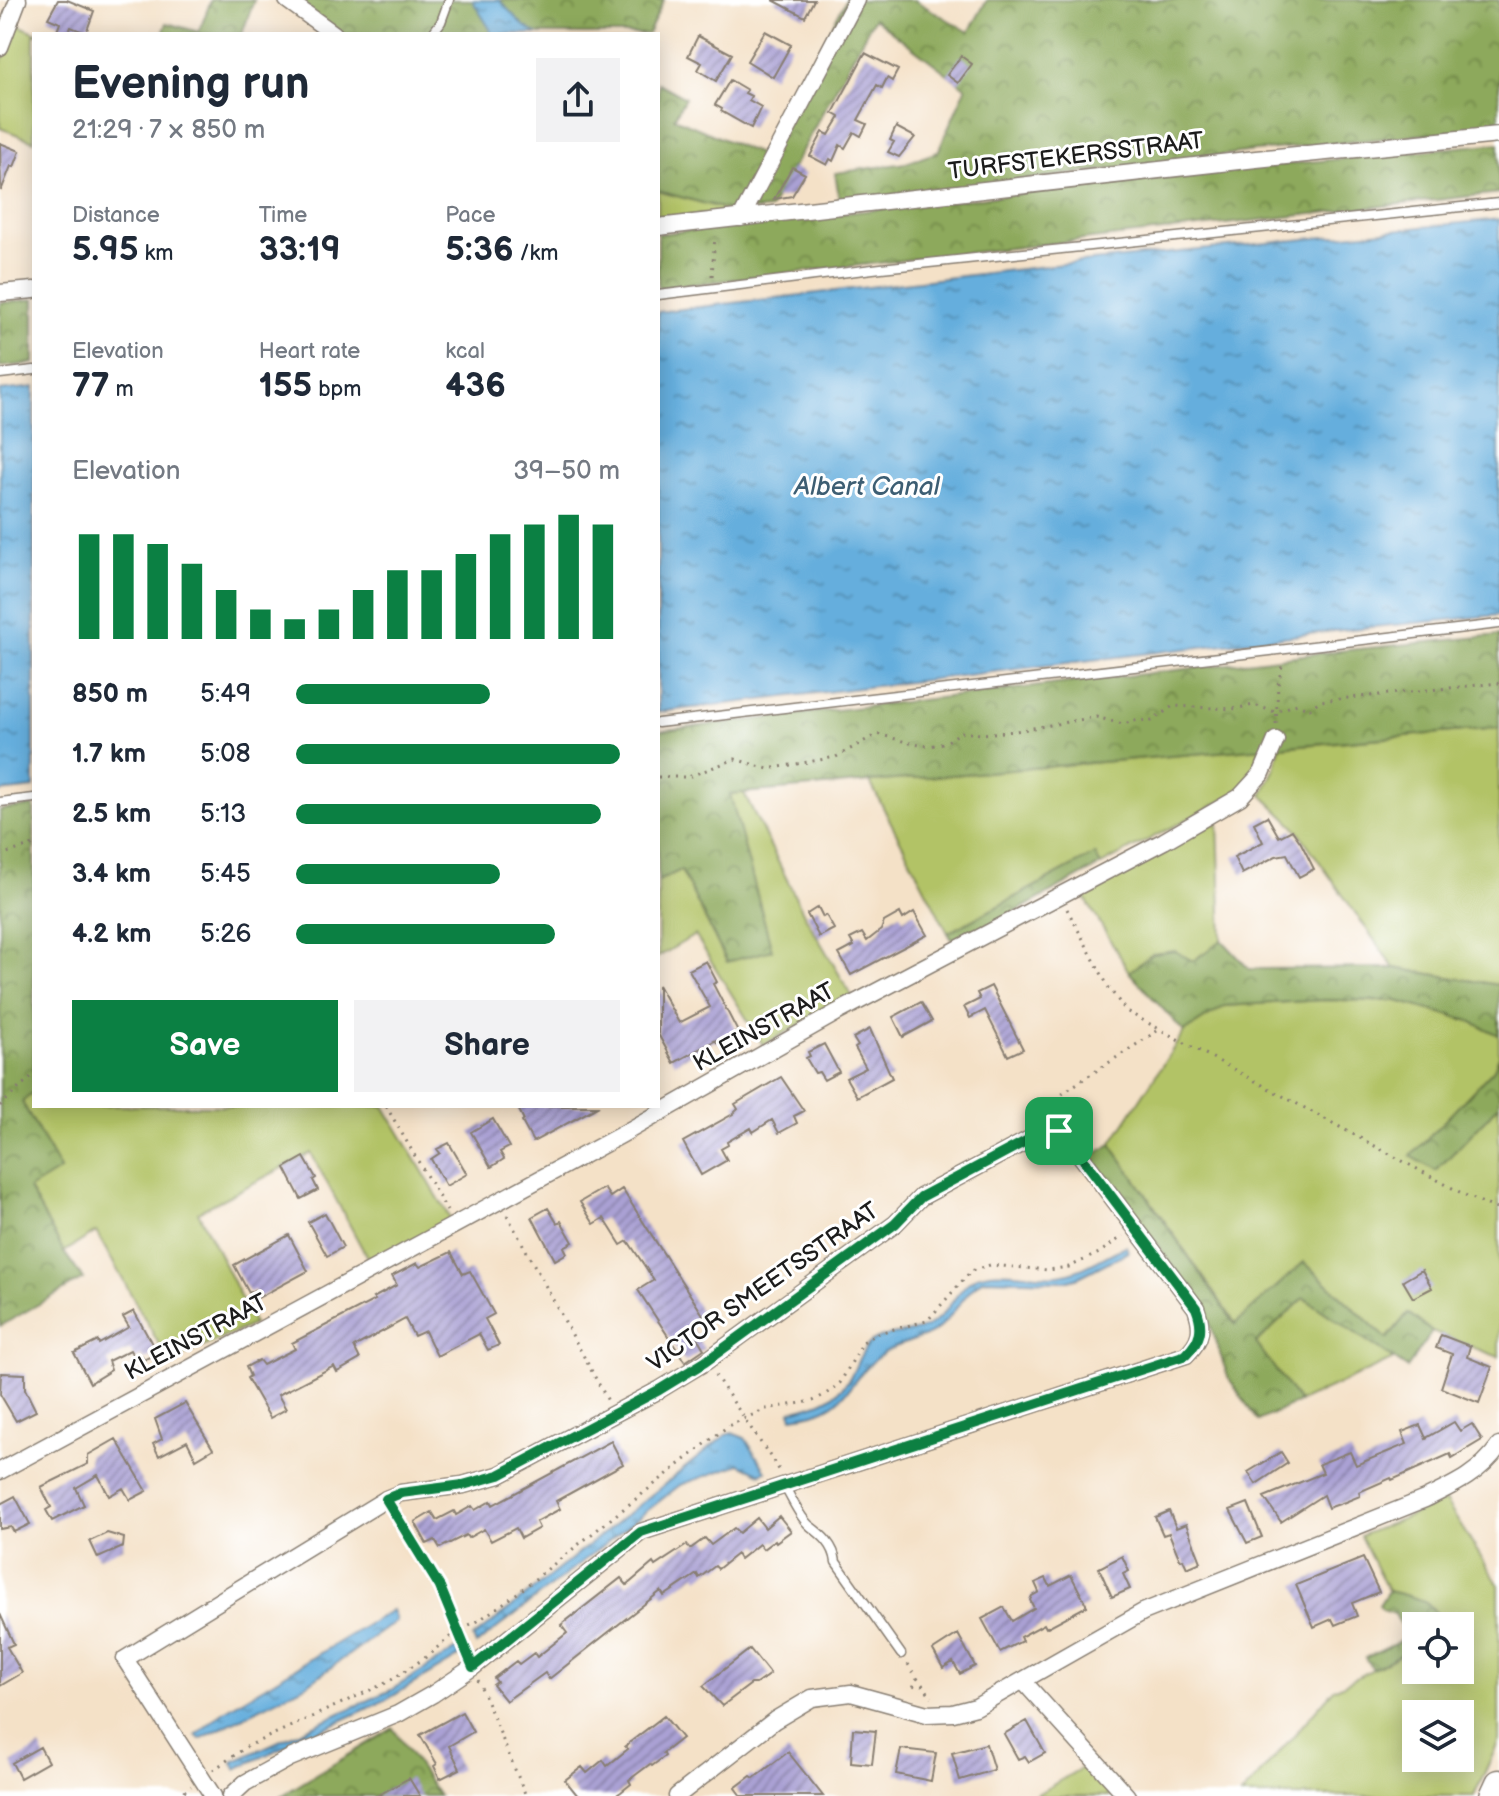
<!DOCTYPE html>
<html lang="en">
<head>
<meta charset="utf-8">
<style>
	:root { --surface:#fff; --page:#f2f2f3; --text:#1f2937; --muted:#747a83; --accent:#0b8043 }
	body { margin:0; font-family:"Balsamiq Sans",sans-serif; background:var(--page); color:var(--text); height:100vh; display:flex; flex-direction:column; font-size:30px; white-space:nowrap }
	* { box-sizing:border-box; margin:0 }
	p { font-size:26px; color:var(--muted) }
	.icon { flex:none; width:44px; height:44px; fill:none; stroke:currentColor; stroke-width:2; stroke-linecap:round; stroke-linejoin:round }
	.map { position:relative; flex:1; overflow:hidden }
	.drawer { position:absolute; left:32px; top:32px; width:628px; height:1076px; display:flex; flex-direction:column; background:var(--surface); border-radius:0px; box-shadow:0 4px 20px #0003 }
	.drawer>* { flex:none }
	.tools { position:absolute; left:1402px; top:1612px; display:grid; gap:16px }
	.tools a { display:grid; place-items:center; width:72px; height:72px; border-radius:0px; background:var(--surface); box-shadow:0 4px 20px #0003; font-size:40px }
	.pin { position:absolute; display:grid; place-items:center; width:68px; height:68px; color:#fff; margin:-34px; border-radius:16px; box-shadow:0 4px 12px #0006 }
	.round { display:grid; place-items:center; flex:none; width:84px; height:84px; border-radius:0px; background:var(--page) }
	.headline { display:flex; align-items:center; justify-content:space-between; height:136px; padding:0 40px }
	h1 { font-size:44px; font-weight:700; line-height:60px }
	.metrics { display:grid; grid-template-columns:repeat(3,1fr); gap:12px; height:136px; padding:8px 40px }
	.metrics div { display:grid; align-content:center }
	.metrics b { font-size:34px; font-weight:700 }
	.metrics small { font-size:22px; font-weight:400 }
	.metrics p { font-size:22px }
	.chart { height:224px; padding:16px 40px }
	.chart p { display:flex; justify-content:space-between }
	.chart svg { width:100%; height:144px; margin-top:8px; stroke:var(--accent); stroke-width:6 }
	.cta { display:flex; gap:16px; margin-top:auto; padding:16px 40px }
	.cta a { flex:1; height:92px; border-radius:0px; background:var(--accent); color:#fff; font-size:32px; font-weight:700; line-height:92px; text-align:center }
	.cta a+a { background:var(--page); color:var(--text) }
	ul { padding:0 40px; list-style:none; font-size:26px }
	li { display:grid; grid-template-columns:128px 96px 1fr; align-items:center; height:60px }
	li i { height:20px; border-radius:10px; background:var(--accent) }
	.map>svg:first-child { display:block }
</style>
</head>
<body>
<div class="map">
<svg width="1499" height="1796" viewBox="0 0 1499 1796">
	<defs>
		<pattern id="forest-crowns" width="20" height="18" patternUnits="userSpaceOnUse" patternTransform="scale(2)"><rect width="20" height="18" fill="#8da95b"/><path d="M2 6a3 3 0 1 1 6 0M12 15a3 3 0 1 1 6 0" fill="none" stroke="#72894a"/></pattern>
		<pattern id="water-ripples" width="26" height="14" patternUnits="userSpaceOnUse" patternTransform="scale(2)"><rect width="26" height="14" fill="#65aedd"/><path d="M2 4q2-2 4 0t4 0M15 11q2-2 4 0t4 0" fill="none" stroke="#528db2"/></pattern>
		<pattern id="building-hatch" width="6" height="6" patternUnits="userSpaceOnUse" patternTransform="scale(2)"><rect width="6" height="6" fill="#aaa1d4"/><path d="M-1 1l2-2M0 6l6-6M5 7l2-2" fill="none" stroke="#8a82ab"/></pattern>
	</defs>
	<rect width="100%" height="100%" fill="#fff"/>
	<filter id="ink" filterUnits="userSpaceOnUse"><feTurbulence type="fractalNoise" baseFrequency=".0125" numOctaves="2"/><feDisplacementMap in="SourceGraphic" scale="16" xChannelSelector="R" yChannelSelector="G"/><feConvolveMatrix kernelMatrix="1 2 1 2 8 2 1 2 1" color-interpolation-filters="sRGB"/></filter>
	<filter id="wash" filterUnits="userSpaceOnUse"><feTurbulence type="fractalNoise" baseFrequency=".006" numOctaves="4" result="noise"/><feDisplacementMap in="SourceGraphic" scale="32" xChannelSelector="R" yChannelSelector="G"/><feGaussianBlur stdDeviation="1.8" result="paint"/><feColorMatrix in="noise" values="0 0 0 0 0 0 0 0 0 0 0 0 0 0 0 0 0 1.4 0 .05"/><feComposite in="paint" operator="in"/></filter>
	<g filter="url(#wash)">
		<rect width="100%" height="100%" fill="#f4e1c7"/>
		<path fill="#b2c366" stroke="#677041" stroke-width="2" fill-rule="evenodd" d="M16 24 39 34H34V141L0 128V66Z
			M658 191 736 212 658 219Z
			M1499 728V985L1394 968 1295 827 1262 795 1275 768 1280 747Z
			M1261 748 1250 781 1233 795 1101 865 1094 855 948 933 870 782Z
			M744 793 804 914 852 996 763 1045 695 935 658 957V881L681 870 727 962 729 794Z
			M1218 821 1222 940 1193 961 1152 954 1129 972 1082 893Z
			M1324 1000 1397 1001 1470 1021 1499 1035V1057L1494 1069 1411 1156 1436 1170 1499 1105V1357L1432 1332 1408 1313 1387 1339 1304 1262 1236 1324 1111 1144 1184 1032 1225 1006Z
			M34 1091V1106H384L452 1221 370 1263 311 1153 198 1212 254 1324 169 1362 96 1232 64 1252 28 1189 60 1170 22 1102Z
			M1304 1298 1394 1359 1299 1402 1256 1343Z
			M1445 1501 1499 1585V1741L1474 1796H1241L1334 1689 1416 1647V1670H1460V1626H1444C1431 1598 1416 1599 1388 1591L1360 1536ZM1416 1714H1460V1758H1416Z
			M1090 1763 1120 1796H1034Z"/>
		<path fill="url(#forest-crowns)" stroke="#54623c" stroke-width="2" d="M211 0H254L242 34H163L167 23 199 32Z
			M280 0H664L648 34H330Z
			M846 0H914L969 32 987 0H1499V127L1255 151 840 203 835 173 906 163 938 152 966 88 874 18 770 209 736 212 658 191V83L685 98 674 118 763 156Z
			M1499 143V193L658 288V234L1258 167Z
			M34 299V363L0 367V303Z
			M1499 635V728L730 794 772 950 727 962 681 870 658 881V731L1338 651Z
			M34 806V1091L22 1102 60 1170 29 1189 64 1252 83 1279 0 1326V810Z
			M1095 854 1101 865 955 945 948 933Z
			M1222 940 1249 969 1394 968 1499 985V1035L1470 1021 1397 1001 1324 1000 1225 1006 1184 1032 1129 972 1152 954 1175 951 1193 961Z
			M1499 1057V1105L1436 1171 1411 1156 1494 1069Z
			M1111 1144 1235 1324 1304 1262 1387 1339 1408 1313 1432 1332 1407 1368 1304 1298 1256 1343 1299 1402 1258 1421 1228 1377 1204 1307 1091 1157Z
			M1388 1591C1416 1598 1431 1598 1444 1626H1416V1647L1373 1669 1366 1658 1407 1638 1395 1614 1382 1610 1379 1605Z
			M393 1728 439 1796H281Z"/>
		<path fill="url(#water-ripples)" stroke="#40657c" stroke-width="2" d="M472 0H499L523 25 537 34H491L490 29Z
			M1499 219V615L1351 629 658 712V312L1063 264Z
			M34 387V788L0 792V391Z
			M1126 1246 1128 1252 1079 1277 1065 1281 983 1279C966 1291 957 1310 942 1325 927 1340 903 1341 885 1352 844 1379 853 1411 792 1417L790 1411C818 1405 841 1398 854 1370 858 1361 862 1350 869 1344 886 1330 914 1337 933 1323 949 1312 957 1289 974 1278 993 1266 1033 1278 1058 1275 1081 1273 1105 1256 1126 1246Z
			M732 1433 745 1438 766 1471 761 1474 740 1464 680 1485 476 1645 473 1638 726 1435Z
			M392 1610 396 1621 308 1684 200 1739 196 1735 224 1711Z
			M457 1649 460 1656 386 1700 236 1769 233 1762 391 1690Z"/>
		<g id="blocks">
			<path fill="url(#building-hatch)" d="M58 0H67L94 11 86 33 71 27 68 34H56L60 23 48 18Z
				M773 0H814L805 17Z
				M765 31 791 45 773 77 747 61Z
				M698 36 732 54 716 81 698 70 702 63 688 56Z
				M865 53 898 70 892 81 887 78 882 88 877 85 858 120 867 124 861 136 854 132 845 148 840 145 833 161 830 159 827 165 810 156 823 132 829 135 840 117 833 113Z
				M961 56 972 64 958 83 947 75Z
				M730 80 747 90 745 93 751 96 749 100 761 107 751 128 721 111 722 109 715 105Z
				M896 127 915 137 899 157 888 152 894 142 890 140Z
				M0 143 20 151 14 167 11 166 1 191Z
				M792 167 805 174 792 196 774 199Z
				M1267 816 1279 837 1292 830 1301 843 1314 869 1299 877 1287 854 1276 856 1242 874 1234 857 1263 842 1254 823Z
				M818 907 823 917 826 915 834 929 819 937 807 914Z
				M914 912 927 935 851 975 839 954 854 946 850 939 862 933 867 941 881 930 884 922 900 913 903 919Z
				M706 961 717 982 713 984 738 1032 717 1043 716 1040 674 1063 658 1034V985L679 1023 710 1007 689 970Z
				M991 986 1023 1049 1008 1056 985 1010 970 1018 964 1007 980 999 977 993Z
				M921 1002 932 1021 903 1037 893 1017Z
				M870 1029 892 1078 857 1097 846 1078 866 1068 855 1048 858 1046 853 1038Z
				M824 1044 839 1072 824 1080 819 1072 815 1073 806 1058 810 1056 808 1052Z
				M781 1077 804 1111 794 1116 797 1123 779 1133 772 1120 753 1132 751 1128 727 1142 728 1145 721 1149 727 1160 701 1175 683 1142 733 1114 738 1109 735 1104Z
				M517 1106H599L533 1142 522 1122 524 1120Z
				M493 1119 509 1147 500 1152 504 1159 491 1167 471 1132Z
				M449 1143 467 1174 446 1186 431 1159 440 1153 437 1149Z
				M304 1157 316 1178 313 1180 318 1190 301 1199 285 1168Z
				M604 1188 610 1197 622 1189 705 1318 691 1327 704 1349 685 1362 638 1290 654 1280 628 1241 621 1245 604 1218 594 1224 580 1202Z
				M548 1208 557 1223 561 1221 573 1242 564 1247 567 1253 555 1260 532 1217Z
				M325 1213 343 1247 327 1256 308 1222Z
				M289 1235 308 1271 258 1298 254 1290 249 1293 234 1265Z
				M451 1252 463 1274 470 1271 494 1314 485 1319 499 1345 488 1350 479 1334 437 1356 425 1331 414 1336 405 1319 354 1347 360 1359 337 1372 334 1366 278 1395 286 1409 270 1418 247 1378 250 1376 246 1367 259 1360 263 1365 295 1349 292 1343 375 1300 373 1298 397 1285 392 1276 417 1263 420 1267Z
				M1422 1270 1432 1288 1413 1298 1403 1281Z
				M134 1311 157 1353 144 1360 142 1356 135 1359 130 1350 108 1361 111 1370 90 1383 74 1353 98 1341 99 1344 129 1327 123 1317Z
				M1441 1335 1470 1346 1467 1357 1492 1367 1479 1403 1441 1388 1452 1354 1436 1348Z
				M1 1373 25 1374V1389L36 1411 16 1421 0 1394Z
				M185 1403 213 1449 196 1459 187 1441 159 1456 153 1444 162 1439 155 1419Z
				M1454 1422 1460 1431 1472 1424 1482 1440 1452 1458 1450 1454 1392 1480 1391 1478 1359 1492 1360 1496 1345 1502 1328 1508 1323 1495 1281 1522 1264 1497 1323 1473 1319 1464 1350 1452 1356 1465 1407 1444 1402 1432 1420 1425 1426 1438Z
				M116 1439 147 1491 130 1500 123 1488 109 1496 98 1475 76 1488 84 1505 52 1521 46 1510 51 1507 41 1487 88 1464V1455Z
				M611 1441 623 1464 556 1501 560 1509 536 1522 539 1528 521 1538 516 1528 491 1541 484 1529 468 1538 466 1535 440 1548 435 1540 427 1544 415 1522 432 1512 437 1520 454 1511 456 1515 472 1506 475 1510 491 1501 493 1505Z
				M1281 1452 1288 1463 1256 1484 1248 1472Z
				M15 1496 30 1524 14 1532 11 1527 0 1529V1504Z
				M1248 1503 1262 1537 1247 1543 1230 1510Z
				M1169 1511 1176 1528 1186 1524 1201 1562 1187 1568 1183 1559 1180 1560 1169 1533 1163 1535 1155 1517Z
				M779 1516 791 1531 776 1542 775 1540 763 1549 759 1544 740 1559 737 1554 718 1569 715 1566 699 1578 697 1574 664 1596 661 1591 549 1679 545 1673 506 1701 493 1685 497 1682 494 1678 516 1661 519 1664 534 1653 537 1657 567 1633 561 1625 621 1578 627 1585 653 1563 655 1566 687 1545 690 1549 705 1538 711 1545 734 1528 739 1533 757 1518 765 1528Z
				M107 1533 124 1538 123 1547 98 1558 90 1541Z
				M1122 1556 1129 1571 1123 1574 1130 1589 1112 1597 1099 1568Z
				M1363 1558 1379 1592 1352 1603 1357 1616 1335 1625 1332 1619 1314 1627 1296 1585Z
				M1071 1575 1087 1606 1046 1628 1044 1624 1020 1637 1022 1641 1000 1652 982 1619 1004 1607 1012 1621 1034 1608 1030 1600 1032 1596 1039 1592 1035 1583 1046 1578 1050 1586Z
				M0 1614 14 1644 7 1647 22 1673 0 1686Z
				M958 1634 975 1666 960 1674 953 1662 943 1668 933 1650Z
				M750 1649 770 1674 756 1684H751L722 1706 703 1686Z
				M462 1712 473 1732 449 1746 460 1769 440 1779 434 1766 437 1764 420 1735Z
				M664 1716 682 1738 663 1753 665 1756 652 1766 650 1764 629 1780 631 1784 621 1792 615 1796H578L565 1780 582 1767 587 1773 603 1760 607 1766 628 1749 625 1746Z
				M1027 1721 1045 1753 1029 1762 1025 1756 1018 1759 1004 1734Z
				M853 1729 876 1731 872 1764 851 1762Z
				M986 1744 994 1770 960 1780 952 1753Z
				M40 1747 48 1762 20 1778 12 1763Z
				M901 1749 936 1753 931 1781 896 1774Z
				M788 1752 823 1796H741L735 1788 751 1776 754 1778Z
				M409 1778 420 1796H377Z"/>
		</g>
	</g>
	<g filter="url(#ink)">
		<use href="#blocks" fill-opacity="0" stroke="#887e72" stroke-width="2"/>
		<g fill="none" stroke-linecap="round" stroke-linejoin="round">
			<defs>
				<path id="service" d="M432 34 441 22 449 0
					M658 295 881 268 1499 203
					M0 374 34 370
					M658 723 1499 624
					M0 802 34 798
					M784 1486C792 1498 799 1517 810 1526 822 1535 834 1545 836 1562L901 1654"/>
				<path id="minor" d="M287 0 334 34
					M0 47 18 0
					M741 218 856 0
					M658 227 1256 159 1499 135
					M0 293 34 290
					M0 1471 621 1135 836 1013 1164 841 1240 797 1262 773 1276 740
					M1023 1681 1127 1796
					M213 1796 125 1659 386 1499 401 1493 463 1485 499 1475 659 1390 705 1362 895 1224 921 1197 1043 1132 1051 1130 1065 1135 1196 1308C1203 1328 1202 1340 1186 1355L641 1532 473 1667 433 1694 398 1714 290 1758 245 1783 231 1796
					M677 1796 775 1720 812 1698 851 1693 927 1714 953 1713 976 1707 1143 1612 1425 1499C1454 1485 1479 1474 1499 1446"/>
				<path id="trunk" d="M1493 1796 1499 1783"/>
			</defs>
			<use href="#service" stroke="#887e72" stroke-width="11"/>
			<use href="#minor" stroke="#887e72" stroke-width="19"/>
			<use href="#trunk" stroke="#887e72" stroke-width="29"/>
			<path stroke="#887e72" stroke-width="3" stroke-dasharray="2 6" stroke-linecap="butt" d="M712 276 715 236
				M1276 724 1278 685 1283 661
				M658 777H688L735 759 768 769 836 757 877 734C909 741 933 757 960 732L981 734 1016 731 1096 717 1123 724 1138 720 1152 721 1173 706 1233 709 1254 705 1275 712 1297 704 1310 709 1319 701 1499 683
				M0 855 34 845
				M1067 909 1109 988 1126 1011 1467 1196 1499 1210
				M0 1106 34 1074
				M386 1106 447 1211
				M1060 1117 1061 1094 1160 1029
				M507 1215 608 1401
				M715 1375 780 1471
				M394 1513 440 1587 466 1651
				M908 1664 917 1678 911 1692
				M917 1678 932 1697
				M478 1680 526 1796
				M213 1770 248 1746 388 1682 426 1657 458 1630 478 1621 511 1598 728 1426 766 1409 813 1401 826 1394 840 1383 863 1342 878 1333 927 1321 971 1271 990 1265 1048 1270 1069 1267 1099 1253 1123 1236
				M178 1796 191 1786"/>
			<use href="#service" stroke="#fff" stroke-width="8"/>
			<use href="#minor" stroke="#fff" stroke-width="16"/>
			<use href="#trunk" stroke="#fff" stroke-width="26"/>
		</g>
	</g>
	<g fill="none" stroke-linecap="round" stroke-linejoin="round" filter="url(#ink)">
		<defs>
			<path id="route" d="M1051 1130 1065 1135 1196 1308C1204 1328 1201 1340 1186 1355L641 1532 473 1667 440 1587 386 1499 401 1493 463 1485 499 1475 659 1390 705 1362 895 1224 921 1197 1043 1132Z"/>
		</defs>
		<use href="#route" stroke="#fff" stroke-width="16"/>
		<use href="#route" stroke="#0b8043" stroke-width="10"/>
	</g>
	<g text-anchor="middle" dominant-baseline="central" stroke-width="6" stroke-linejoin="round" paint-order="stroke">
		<g font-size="24" fill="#1c1c1c" stroke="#fff">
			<text transform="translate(1076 156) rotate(-7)">TURFSTEKERSSTRAAT</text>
			<text transform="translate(764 1027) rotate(-29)">KLEINSTRAAT</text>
			<text transform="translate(763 1287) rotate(-35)">VICTOR SMEETSSTRAAT</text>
			<text transform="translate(196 1337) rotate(-28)">KLEINSTRAAT</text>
		</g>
		<g font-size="26" font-style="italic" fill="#3d5e73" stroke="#fff">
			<text x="867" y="487">Albert Canal</text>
		</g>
	</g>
</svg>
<div class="tools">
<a><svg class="icon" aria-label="locate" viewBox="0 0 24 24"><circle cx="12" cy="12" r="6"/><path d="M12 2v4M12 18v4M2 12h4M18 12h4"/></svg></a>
<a><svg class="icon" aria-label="layers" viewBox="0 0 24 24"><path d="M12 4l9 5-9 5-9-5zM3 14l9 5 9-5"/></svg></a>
</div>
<div class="pin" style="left:1059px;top:1131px;background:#1e9e55"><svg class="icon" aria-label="arrive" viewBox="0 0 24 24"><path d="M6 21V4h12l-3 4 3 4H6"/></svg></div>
<section class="drawer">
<div class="headline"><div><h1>Evening run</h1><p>21:29 · 7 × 850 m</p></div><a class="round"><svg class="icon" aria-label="share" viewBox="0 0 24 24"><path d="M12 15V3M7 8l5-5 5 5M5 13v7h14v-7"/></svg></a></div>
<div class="metrics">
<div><p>Distance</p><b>5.95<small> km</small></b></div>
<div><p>Time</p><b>33:19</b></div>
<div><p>Pace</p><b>5:36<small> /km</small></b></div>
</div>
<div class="metrics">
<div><p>Elevation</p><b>77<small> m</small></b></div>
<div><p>Heart rate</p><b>155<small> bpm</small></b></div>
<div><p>kcal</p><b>436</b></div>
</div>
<div class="chart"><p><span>Elevation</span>39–50 m</p>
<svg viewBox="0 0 160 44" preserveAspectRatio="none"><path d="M5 44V12M15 44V12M25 44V15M35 44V21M45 44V29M55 44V35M65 44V38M75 44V35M85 44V29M95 44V23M105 44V23M115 44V18M125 44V12M135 44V9M145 44V6M155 44V9"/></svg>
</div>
<ul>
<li><b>850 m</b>5:49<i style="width:60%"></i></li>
<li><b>1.7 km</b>5:08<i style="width:100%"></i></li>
<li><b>2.5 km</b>5:13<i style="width:94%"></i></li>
<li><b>3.4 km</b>5:45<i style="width:63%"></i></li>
<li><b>4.2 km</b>5:26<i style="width:80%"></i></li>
</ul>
<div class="cta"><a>Save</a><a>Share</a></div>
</section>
</div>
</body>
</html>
